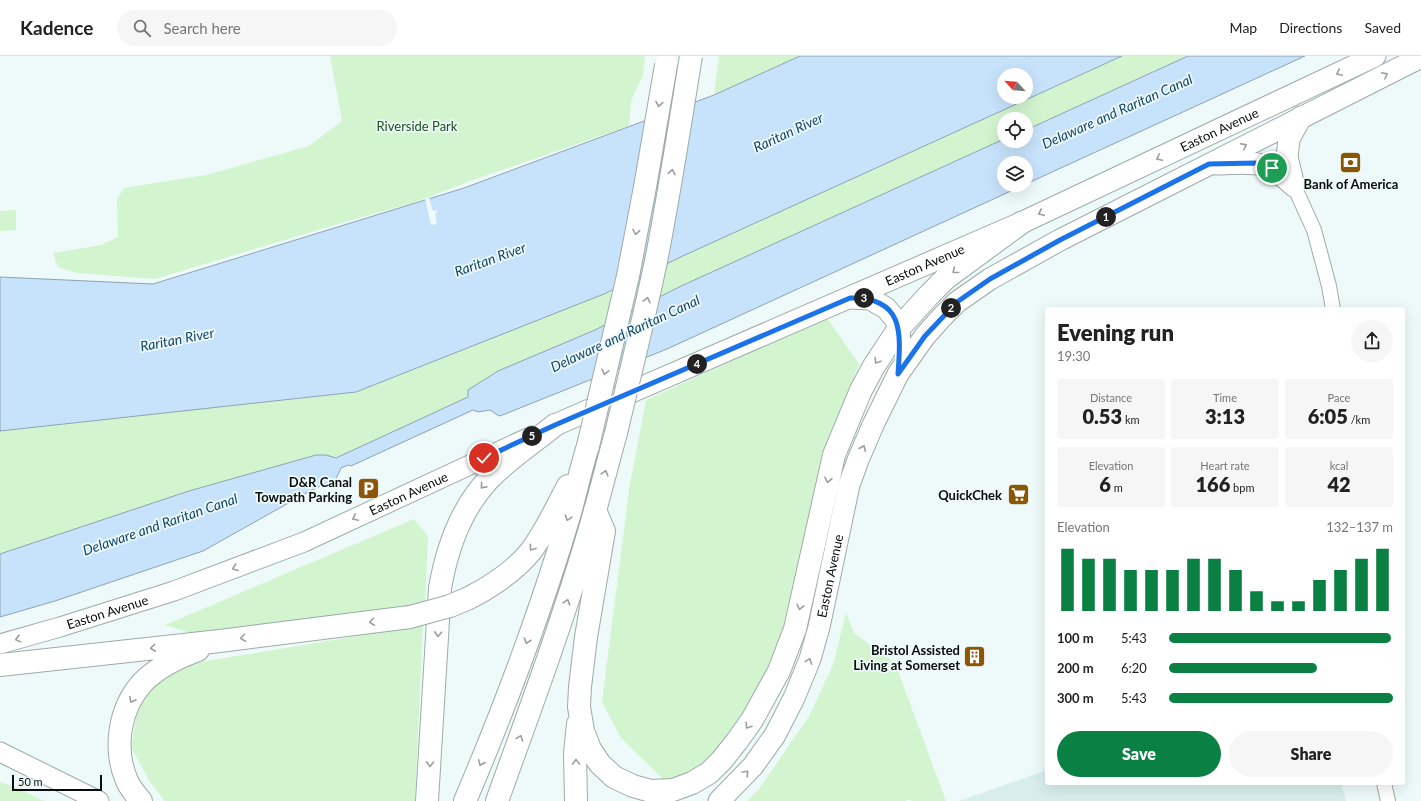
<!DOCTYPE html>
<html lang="en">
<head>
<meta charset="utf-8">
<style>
	:root { --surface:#fff; --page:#f6f6f6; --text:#222; --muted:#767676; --line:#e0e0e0; --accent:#0b8043 }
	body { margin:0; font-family:Lato,sans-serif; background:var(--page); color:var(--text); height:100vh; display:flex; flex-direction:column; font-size:15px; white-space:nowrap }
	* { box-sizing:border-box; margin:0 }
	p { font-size:13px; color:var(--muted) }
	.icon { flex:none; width:22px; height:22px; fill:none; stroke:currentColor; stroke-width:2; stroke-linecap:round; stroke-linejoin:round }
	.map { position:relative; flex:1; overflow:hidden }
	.sheet { position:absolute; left:1045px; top:251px; width:360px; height:478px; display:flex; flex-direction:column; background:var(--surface); border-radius:4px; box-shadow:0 4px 16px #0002 }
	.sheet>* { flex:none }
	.needle { width:26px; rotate:296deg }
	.tools { position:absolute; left:997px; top:12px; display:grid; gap:8px }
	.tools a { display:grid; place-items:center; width:36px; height:36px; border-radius:50%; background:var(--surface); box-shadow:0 4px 16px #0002; font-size:20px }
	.scale { position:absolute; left:12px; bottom:10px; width:90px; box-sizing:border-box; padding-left:4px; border:2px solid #080c0c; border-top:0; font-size:11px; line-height:14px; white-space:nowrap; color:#080c0c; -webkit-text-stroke:3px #eefafa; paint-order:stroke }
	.pin { position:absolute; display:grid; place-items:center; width:34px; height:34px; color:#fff; margin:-17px; border:2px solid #fff; border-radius:50%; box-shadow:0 1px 4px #0007 }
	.km { position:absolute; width:20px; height:20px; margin:-10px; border-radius:50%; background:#222; color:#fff; font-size:11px; line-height:20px; text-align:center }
	.round { display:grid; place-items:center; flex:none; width:42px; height:42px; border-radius:21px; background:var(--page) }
	.headline { display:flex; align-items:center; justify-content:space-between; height:68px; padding:0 12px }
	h1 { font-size:22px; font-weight:800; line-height:30px }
	.figures { display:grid; grid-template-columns:repeat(3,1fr); gap:6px; height:68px; padding:4px 12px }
	.figures div { display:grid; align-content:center; border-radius:4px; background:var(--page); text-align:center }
	.figures b { font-size:20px; font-weight:800 }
	.figures small { font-size:11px; font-weight:400 }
	.figures p { font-size:11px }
	.chart { height:112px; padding:8px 12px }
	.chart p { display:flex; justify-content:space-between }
	.chart svg { width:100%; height:72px; margin-top:4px; stroke:var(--accent); stroke-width:6 }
	.primary-button { display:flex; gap:8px; margin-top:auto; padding:8px 12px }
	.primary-button a { flex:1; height:46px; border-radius:24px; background:var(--accent); color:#fff; font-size:16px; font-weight:800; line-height:46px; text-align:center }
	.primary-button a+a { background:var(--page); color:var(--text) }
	ul { padding:0 12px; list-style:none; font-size:13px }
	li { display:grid; grid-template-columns:64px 48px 1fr; align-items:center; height:30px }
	li i { height:10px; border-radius:5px; background:var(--accent) }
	header { display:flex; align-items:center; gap:24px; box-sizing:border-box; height:56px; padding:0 20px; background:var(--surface); border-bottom:1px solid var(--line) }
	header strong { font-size:19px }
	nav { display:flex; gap:22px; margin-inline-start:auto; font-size:14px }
	.search { width:280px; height:36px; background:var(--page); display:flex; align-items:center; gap:10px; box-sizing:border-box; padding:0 14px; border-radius:22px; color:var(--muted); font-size:15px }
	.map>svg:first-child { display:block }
</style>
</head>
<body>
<header>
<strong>Kadence</strong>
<div class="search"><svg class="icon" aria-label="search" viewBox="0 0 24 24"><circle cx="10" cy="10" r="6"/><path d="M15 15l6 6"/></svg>Search here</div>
<nav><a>Map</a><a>Directions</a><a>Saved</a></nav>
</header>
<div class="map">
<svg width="1421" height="745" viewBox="0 0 1421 745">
	<rect width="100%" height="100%" fill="#eefafa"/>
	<path fill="#d8eeed" d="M1047 714V727H1341L1346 745H959Z"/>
	<path fill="#d2f5cf" d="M330 0H645L643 19 631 45 629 70 473 124 413 147 355 163 155 223 77 217 58 211 53 197 101 189 118 181 117 143 124 132 206 119 309 90 342 65Z
		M719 0H800L714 39Z
		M1122 0H1188L1026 74V63H1004V83L679 231 468 341 336 402 326 399 189 435 0 498V375L356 336 604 238 685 199Z
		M16 154V174L0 175V155Z
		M827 262 859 308 836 365 801 492 806 498 790 566 748 655 692 725 666 726 621 682 602 646 629 434 646 344Z
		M414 463 428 480 425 548 197 579 165 569Z
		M846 557 854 577 895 607 946 745H911L910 743 906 745H747L759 733 809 660 833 609Z
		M423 569 415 745H165L150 726 131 691 138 651 171 611Z
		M0 726 22 734 44 745H0Z"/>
	<path fill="#c7e3fb" stroke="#8ea2b3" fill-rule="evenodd" d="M800 0H1122L685 199 604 238 356 336 0 375V221L153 228 464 132 714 39ZM1004 19H1026V41H1004Z
		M1188 0H1305L1026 128V107H1004V129H1024L667 293 505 358 499 360 490 354 478 356 473 354 351 410 348 409 341 412 336 423 310 435 203 495 55 545 0 561V498L189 435 316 399H326L336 402 468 341V334L498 315 595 274 679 231 1004 83V85H1026V74Z"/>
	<path fill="#eefafa" d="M429 141 432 153 433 155 437 154V157H435L437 168 431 169 425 142Z"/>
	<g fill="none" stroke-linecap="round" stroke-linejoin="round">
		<defs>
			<path id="street" d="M1294 130 1314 174 1329 230 1333 253
				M1384 727 1388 745"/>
			<g id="secondary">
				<path id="s1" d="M0 588 60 571 174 535 304 486 532 380"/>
				<path d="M0 696 99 745"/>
			</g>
			<g id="primary">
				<path d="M1216 108C1254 107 1264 102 1294 130"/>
				<path d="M1294 130 1287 101 1289 83 1301 61"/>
				<path d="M850 242 870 243 886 252 896 264 899 272 900 288"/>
				<path id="s2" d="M555 369 1021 167 1375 0"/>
				<path id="s3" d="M719 745 753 710 775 679 794 642 810 603 819 571 849 429 858 404 873 369 898 318 925 280 941 262 957 246 990 223 1060 184 1421 1"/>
			</g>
			<path id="highway" d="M595 454 604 475 586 581 580 631 579 651 583 675 590 693 600 708 614 721 633 730 651 735 673 734 692 727 709 717 722 704 737 685 752 664 779 615 795 573 834 399 861 334 874 310 899 272 929 239 946 222 1021 167
				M469 542C492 530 515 515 531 495 546 475 556 452 568 430
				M0 609 220 585 410 561
				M141 745C136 739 130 732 127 725 113 693 119 652 143 626 158 611 179 601 198 594
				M427 745 440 532C447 492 460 454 488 424 508 403 533 387 555 369
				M465 745C505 651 541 555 570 457 576 435 581 412 588 390
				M497 745C528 659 560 573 586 486 597 450 606 413 616 377
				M576 745 575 697 578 668"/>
		</defs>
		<use href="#street" stroke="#9eaaaa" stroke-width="16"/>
		<use href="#secondary" stroke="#9eaaaa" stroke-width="21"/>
		<use href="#primary" stroke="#9eaaaa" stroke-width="23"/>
		<use href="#highway" stroke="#9eaaaa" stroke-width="24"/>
		<use href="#street" stroke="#fff" stroke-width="14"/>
		<use href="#secondary" stroke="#fff" stroke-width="19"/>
		<use href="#primary" stroke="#fff" stroke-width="21"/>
		<use href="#highway" stroke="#fff" stroke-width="22"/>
		<defs>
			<path id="highway-bridge" d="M616 377C630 318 645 259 657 200 670 134 680 67 691 0
				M588 390 628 220 645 131 666 9
				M410 561 450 550 469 542"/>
		</defs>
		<use href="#highway-bridge" stroke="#9eaaaa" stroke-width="24" stroke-linecap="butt"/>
		<use href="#highway-bridge" stroke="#fff" stroke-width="22"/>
	</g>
	<defs><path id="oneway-chevron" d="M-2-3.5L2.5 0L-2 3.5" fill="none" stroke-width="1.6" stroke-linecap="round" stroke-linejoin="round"/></defs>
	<g stroke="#9c9e9e">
		<use href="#oneway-chevron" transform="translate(1339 17) rotate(155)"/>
		<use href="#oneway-chevron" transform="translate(1385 19) rotate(-27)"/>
		<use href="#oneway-chevron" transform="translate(659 48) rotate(100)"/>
		<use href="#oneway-chevron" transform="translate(1244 90) rotate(-27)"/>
		<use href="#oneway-chevron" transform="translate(1159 102) rotate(155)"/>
		<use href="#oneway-chevron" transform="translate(672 116) rotate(-80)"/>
		<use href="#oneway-chevron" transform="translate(1041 157) rotate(155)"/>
		<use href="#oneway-chevron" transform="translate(636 176) rotate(101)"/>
		<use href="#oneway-chevron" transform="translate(955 215) rotate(142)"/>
		<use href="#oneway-chevron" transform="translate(647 244) rotate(-78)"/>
		<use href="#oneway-chevron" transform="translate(877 305) rotate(122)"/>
		<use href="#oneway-chevron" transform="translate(605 316) rotate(103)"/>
		<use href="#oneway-chevron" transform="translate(863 392) rotate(-67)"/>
		<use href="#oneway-chevron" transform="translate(605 417) rotate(-75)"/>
		<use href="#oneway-chevron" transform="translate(828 424) rotate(102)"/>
		<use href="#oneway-chevron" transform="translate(483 430) rotate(131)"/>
		<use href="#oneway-chevron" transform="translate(355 462) rotate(155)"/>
		<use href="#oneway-chevron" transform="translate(568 462) rotate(107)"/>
		<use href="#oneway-chevron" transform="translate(532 492) rotate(126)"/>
		<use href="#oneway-chevron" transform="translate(235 512) rotate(159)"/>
		<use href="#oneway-chevron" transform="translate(567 546) rotate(-72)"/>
		<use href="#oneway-chevron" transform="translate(800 551) rotate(103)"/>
		<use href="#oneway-chevron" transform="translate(372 566) rotate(173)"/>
		<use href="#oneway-chevron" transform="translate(438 578) rotate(93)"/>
		<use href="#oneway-chevron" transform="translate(243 582) rotate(173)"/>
		<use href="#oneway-chevron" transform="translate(18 583) rotate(165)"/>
		<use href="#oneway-chevron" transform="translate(527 585) rotate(109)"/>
		<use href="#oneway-chevron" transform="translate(153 592) rotate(174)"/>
		<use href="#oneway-chevron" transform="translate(809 605) rotate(-70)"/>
		<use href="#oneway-chevron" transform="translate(132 644) rotate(117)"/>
		<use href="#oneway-chevron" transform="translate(748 670) rotate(124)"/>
		<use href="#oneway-chevron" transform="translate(520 682) rotate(-70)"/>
		<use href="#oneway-chevron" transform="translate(576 706) rotate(-91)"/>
		<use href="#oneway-chevron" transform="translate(481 707) rotate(113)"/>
		<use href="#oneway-chevron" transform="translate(430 708) rotate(93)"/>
		<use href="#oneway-chevron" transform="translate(746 717) rotate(-46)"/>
	</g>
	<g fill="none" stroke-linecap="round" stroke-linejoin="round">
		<defs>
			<path id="route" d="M484 402 555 369 850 242C904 241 901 276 898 318L925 280 957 246 990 223 1060 184 1209 108 1255 107 1272 112"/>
		</defs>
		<use href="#route" stroke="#fff" stroke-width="8"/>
		<use href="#route" stroke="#1a73e8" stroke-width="5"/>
	</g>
	<defs>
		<symbol id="bank-square" viewBox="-11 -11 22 22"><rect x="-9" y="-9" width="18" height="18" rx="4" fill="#8b5606" stroke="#eefafa"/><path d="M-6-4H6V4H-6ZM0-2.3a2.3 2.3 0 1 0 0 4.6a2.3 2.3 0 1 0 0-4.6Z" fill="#fff"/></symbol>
		<symbol id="parking-square" viewBox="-11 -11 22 22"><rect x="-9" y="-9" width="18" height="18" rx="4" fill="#8b5606" stroke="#eefafa"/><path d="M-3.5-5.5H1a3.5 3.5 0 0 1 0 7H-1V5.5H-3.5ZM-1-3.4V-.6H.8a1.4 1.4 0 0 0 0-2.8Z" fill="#fff"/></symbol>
		<symbol id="supermarket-square" viewBox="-11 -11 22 22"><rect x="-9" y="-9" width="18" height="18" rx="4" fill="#8b5606" stroke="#eefafa"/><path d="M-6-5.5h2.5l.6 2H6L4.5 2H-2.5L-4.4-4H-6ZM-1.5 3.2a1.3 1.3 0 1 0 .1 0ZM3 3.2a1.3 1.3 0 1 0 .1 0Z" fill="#fff"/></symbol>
		<symbol id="building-square" viewBox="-11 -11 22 22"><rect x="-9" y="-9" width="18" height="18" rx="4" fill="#8b5606" stroke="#eefafa"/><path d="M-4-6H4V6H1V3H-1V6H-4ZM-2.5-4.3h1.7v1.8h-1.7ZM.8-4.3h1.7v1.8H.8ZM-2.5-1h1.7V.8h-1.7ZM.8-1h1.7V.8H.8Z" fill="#fff"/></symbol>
	</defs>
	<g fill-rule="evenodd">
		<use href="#bank-square" x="1338" y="94" width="25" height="25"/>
		<use href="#parking-square" x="356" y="420" width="25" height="25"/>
		<use href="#supermarket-square" x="1006" y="426" width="25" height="25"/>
		<use href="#building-square" x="962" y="588" width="25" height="25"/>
	</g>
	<g text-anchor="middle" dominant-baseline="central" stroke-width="3.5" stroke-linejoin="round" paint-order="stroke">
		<g font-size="13" fill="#1a511a" stroke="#eefafa">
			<text x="417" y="70">Riverside Park</text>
		</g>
		<g font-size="13" fill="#080c0c" stroke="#eefafa">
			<text stroke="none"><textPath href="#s2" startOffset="727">Easton Avenue</textPath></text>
			<text stroke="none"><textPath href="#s2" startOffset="403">Easton Avenue</textPath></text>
			<text stroke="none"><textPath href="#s1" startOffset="436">Easton Avenue</textPath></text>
			<text stroke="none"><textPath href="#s3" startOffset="256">Easton Avenue</textPath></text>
			<text stroke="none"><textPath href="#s1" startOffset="112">Easton Avenue</textPath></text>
		</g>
		<g font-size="13" font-weight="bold" fill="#080c0c" stroke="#eefafa" text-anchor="end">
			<text x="1351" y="128" text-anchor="middle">Bank of America</text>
			<text x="352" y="426">D&amp;R Canal<tspan x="352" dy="15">Towpath Parking</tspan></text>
			<text x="1002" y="439">QuickChek</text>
			<text x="960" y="594">Bristol Assisted<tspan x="960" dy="15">Living at Somerset</tspan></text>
		</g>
		<g font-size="14" font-style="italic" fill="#10466b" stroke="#eefafa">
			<text transform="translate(1117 55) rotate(-24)">Delaware and Raritan Canal</text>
			<text transform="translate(788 76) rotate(-25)">Raritan River</text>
			<text transform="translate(490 203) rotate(-20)">Raritan River</text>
			<text transform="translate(625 277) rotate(-25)">Delaware and Raritan Canal</text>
			<text transform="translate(177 283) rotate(-11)">Raritan River</text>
			<text transform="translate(160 468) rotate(-19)">Delaware and Raritan Canal</text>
		</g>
	</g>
</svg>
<div class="tools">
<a><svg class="needle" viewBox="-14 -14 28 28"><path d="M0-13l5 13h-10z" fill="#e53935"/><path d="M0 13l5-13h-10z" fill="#767676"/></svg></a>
<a><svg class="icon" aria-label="locate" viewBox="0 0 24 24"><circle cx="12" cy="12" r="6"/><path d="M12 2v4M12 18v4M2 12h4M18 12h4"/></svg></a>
<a><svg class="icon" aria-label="layers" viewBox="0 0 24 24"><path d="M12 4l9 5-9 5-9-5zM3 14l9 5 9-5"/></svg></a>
</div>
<div class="scale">50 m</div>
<div class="pin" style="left:1272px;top:112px;background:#1e9e55"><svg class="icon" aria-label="arrive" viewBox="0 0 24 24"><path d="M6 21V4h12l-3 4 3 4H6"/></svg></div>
<div class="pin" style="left:484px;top:402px;background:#d93025"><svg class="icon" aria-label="check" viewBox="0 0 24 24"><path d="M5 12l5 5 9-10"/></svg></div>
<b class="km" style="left:1106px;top:161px">1</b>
<b class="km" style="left:951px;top:252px">2</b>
<b class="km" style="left:864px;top:242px">3</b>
<b class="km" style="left:697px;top:308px">4</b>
<b class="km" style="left:532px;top:380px">5</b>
<section class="sheet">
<div class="headline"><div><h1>Evening run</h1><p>19:30</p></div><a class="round"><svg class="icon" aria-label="share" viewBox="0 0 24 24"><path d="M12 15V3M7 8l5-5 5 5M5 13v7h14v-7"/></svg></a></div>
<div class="figures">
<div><p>Distance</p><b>0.53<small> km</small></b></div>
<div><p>Time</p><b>3:13</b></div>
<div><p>Pace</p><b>6:05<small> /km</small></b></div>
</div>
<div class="figures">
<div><p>Elevation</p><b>6<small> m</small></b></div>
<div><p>Heart rate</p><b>166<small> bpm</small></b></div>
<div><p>kcal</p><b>42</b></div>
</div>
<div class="chart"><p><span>Elevation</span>132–137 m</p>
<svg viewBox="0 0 160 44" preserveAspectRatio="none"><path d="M5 44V6M15 44V12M25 44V12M35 44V19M45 44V19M55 44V19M65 44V12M75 44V12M85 44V19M95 44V32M105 44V38M115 44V38M125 44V25M135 44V19M145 44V12M155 44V6"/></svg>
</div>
<ul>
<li><b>100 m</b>5:43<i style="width:99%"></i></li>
<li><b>200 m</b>6:20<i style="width:66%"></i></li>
<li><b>300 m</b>5:43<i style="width:100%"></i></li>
</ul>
<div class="primary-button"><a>Save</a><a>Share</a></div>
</section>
</div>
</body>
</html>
